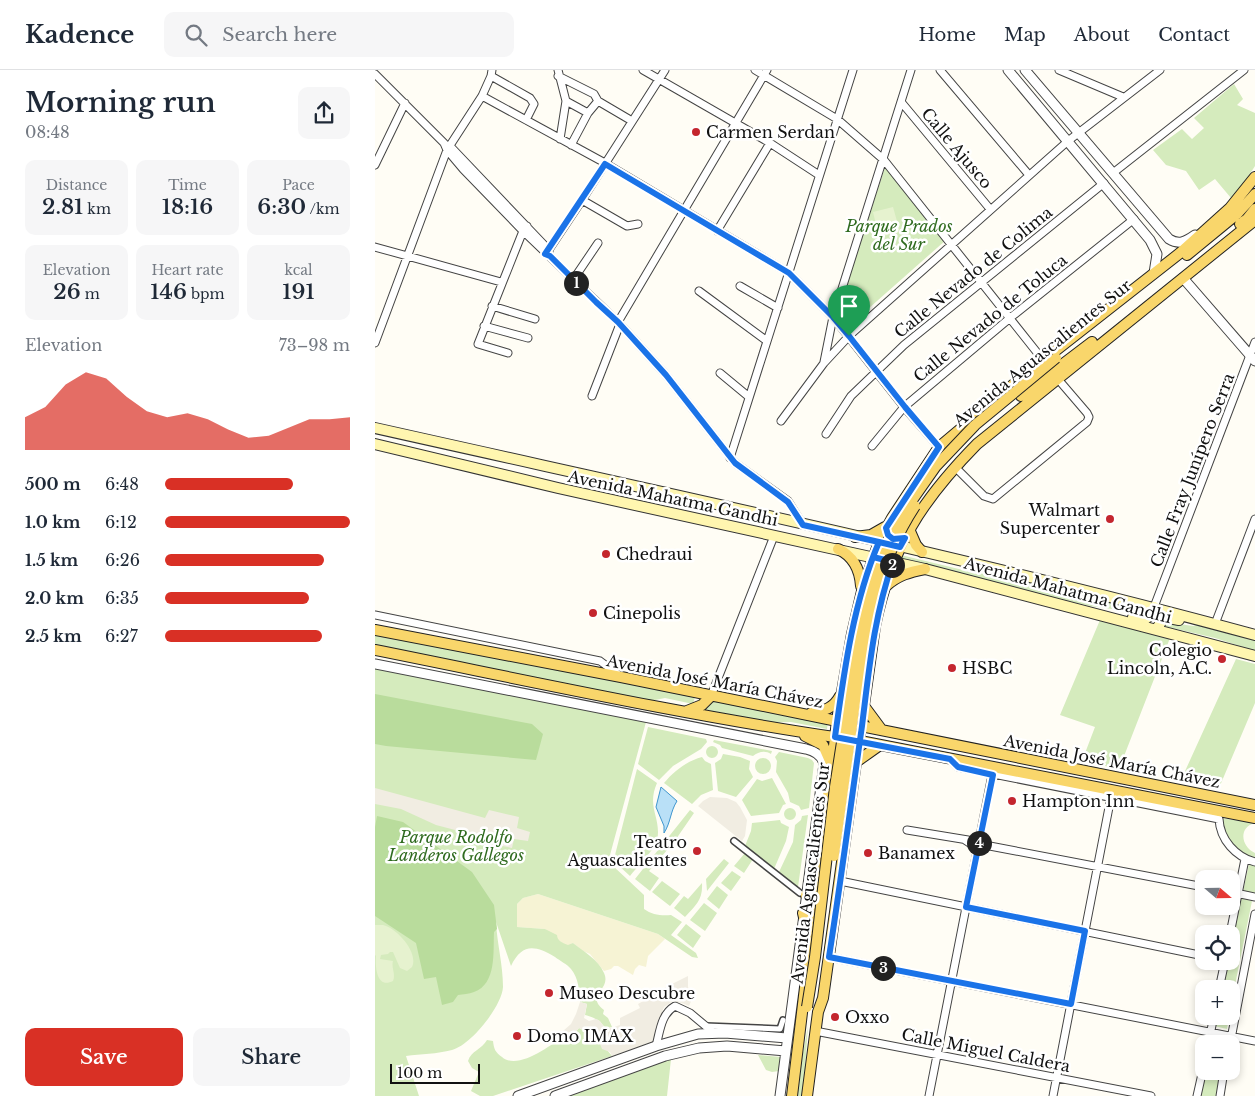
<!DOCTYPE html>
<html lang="en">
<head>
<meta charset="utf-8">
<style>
	:root { --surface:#fff; --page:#f6f6f7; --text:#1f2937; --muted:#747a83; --line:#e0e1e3; --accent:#d93025 }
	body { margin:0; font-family:"Libre Baskerville",serif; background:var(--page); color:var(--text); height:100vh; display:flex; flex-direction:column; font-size:19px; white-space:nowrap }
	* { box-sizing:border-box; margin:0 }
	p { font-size:16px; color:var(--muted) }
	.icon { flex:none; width:28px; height:28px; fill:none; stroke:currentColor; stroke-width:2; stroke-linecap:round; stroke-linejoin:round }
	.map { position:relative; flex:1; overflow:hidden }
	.panel { display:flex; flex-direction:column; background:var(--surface); width:375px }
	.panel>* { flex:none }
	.needle { width:32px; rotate:110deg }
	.controls { position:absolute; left:820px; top:800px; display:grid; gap:10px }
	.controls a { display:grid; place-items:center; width:45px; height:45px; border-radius:10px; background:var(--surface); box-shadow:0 2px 8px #0003; font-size:25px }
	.scale { position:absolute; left:15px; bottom:12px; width:90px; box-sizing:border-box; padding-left:5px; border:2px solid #111; border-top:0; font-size:14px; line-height:18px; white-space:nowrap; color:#111; -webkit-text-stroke:4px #fff; paint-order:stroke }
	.pin { position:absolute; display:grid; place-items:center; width:42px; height:42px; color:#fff; margin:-51px -21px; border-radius:50% 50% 50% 0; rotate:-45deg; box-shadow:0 0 5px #0007 }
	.pin .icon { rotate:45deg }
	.km { position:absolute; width:25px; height:25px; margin:-12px; border-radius:50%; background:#222; color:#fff; font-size:14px; line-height:25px; text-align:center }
	.round { display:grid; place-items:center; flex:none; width:52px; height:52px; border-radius:10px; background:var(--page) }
	.summary { display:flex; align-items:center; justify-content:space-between; height:85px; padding:0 25px }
	h1 { font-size:28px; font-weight:600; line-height:38px }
	.metrics { display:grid; grid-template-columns:repeat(3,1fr); gap:8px; height:85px; padding:5px 25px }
	.metrics div { display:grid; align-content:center; border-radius:10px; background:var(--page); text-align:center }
	.metrics b { font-size:21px; font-weight:600 }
	.metrics small { font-size:14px; font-weight:400 }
	.metrics p { font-size:14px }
	.chart { height:140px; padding:10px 25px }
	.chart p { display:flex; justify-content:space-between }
	.chart svg { width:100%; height:90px; margin-top:5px; fill:var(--accent); opacity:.7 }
	.action { display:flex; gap:10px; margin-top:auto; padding:10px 25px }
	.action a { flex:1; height:58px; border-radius:10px; background:var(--accent); color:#fff; font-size:20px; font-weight:600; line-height:58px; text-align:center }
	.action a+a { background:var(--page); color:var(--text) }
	ul { padding:0 25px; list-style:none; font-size:16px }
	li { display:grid; grid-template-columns:80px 60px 1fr; align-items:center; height:38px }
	li i { height:12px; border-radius:6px; background:var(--accent) }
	header { display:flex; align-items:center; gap:30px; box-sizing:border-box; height:70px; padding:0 25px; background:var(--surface); border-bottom:1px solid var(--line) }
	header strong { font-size:24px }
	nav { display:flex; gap:28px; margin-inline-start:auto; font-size:18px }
	.search { width:350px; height:45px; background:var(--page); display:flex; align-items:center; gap:12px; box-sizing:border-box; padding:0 18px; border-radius:10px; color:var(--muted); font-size:19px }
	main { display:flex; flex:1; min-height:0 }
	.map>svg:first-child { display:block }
</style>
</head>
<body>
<header>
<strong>Kadence</strong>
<div class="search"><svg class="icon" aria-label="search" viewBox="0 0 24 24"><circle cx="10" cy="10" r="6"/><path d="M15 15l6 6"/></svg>Search here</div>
<nav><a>Home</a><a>Map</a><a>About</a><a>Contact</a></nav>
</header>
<main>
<section class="panel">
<div class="summary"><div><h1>Morning run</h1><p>08:48</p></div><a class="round"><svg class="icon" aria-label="share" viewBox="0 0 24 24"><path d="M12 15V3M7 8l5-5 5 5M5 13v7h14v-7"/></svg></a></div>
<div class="metrics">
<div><p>Distance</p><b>2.81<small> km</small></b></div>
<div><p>Time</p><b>18:16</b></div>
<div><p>Pace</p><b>6:30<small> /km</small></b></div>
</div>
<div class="metrics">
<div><p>Elevation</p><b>26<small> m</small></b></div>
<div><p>Heart rate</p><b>146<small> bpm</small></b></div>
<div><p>kcal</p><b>191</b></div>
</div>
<div class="chart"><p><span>Elevation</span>73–98 m</p>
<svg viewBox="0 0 160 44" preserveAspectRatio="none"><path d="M0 44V28L10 23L20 12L30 6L40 9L50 18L60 25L70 28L80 26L90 29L100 34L110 38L120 37L130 33L140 29L150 29L160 28V44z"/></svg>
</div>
<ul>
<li><b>500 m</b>6:48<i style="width:69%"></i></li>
<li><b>1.0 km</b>6:12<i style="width:100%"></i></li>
<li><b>1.5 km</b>6:26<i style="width:86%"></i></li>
<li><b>2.0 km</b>6:35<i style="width:78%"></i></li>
<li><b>2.5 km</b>6:27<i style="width:85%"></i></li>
</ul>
<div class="action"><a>Save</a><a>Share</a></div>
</section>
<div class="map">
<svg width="880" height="1026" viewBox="0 0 880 1026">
	<rect width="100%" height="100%" fill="#fffdf5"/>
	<path fill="#f6f3d4" d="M163 824 283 864 290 869 273 886 271 897 264 895 260 899 258 905 243 896H239L236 899 229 901 215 884 208 881 198 873 193 876 187 873 170 859 142 857V834L148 828Z"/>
	<path fill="#d5ebbd" d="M859 14 868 29 862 35 880 43V96L869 113 856 128 840 109 824 120 811 101 791 95 778 80 807 59 817 69 829 58 819 48Z
		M511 94 571 170 476 254 464 238Z
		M526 486H530L588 500 668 515 771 540 766 543 715 536 527 492 525 488Z
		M725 550 795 568 744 699 707 691 720 657 685 645Z
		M790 552 818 556 828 554 880 570V581L840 568 789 556Z
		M0 564 320 627 318 634 290 628 270 632 0 579Z
		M861 589 880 594V633L844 718 806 710Z
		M0 599 271 652 235 785 237 795 269 825V839C277 845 287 846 296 845L307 852 296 865 321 883 323 888 317 887 283 864 163 824 148 828 142 834V857L170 859 182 865C182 871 188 873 193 875L198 873C209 882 223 889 229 903 237 921 209 924 229 940L228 944 233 948 237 957C228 960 229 954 223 950 219 948 214 946 210 945L212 934 205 932C204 920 204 909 196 899 192 894 185 891 180 887 160 875 147 873 136 896L121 852C122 873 128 895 128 917 127 936 96 975 77 980 62 984 46 984 31 986L44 1026H0Z
		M338 628 453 651 452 659 416 652 378 653 326 643Z
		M273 657 331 669 332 672 326 679 298 696 284 710 263 694Z
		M339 670 397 681 396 684C390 680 383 682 378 686L347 678 345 675 338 672Z
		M331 682a6 6 0 1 1 12 0a6 6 0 1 1-12 0Z
		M404 682 433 688 437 690 439 693 434 738 426 740 424 736 415 732 413 723 401 702 402 691 400 687Z
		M348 684 365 687 375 691 374 699 378 707 361 727 343 721 340 693 346 689Z
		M327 687 330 691 336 694 338 720 326 725 317 734 289 713C299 701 312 691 327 687Z
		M380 696a8 8 0 1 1 16 0a8 8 0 1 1-16 0Z
		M262 699 282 713C271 738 287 748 282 771 279 780 262 797 255 806L243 795 240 785Z
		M397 708 411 734 408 735 404 743 376 746 367 730 382 709 387 711Z
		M409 744a6 6 0 1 1 12 0a6 6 0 1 1-12 0Z
		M315 740 319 743 299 772 274 801 284 808 275 821 260 809Z
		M433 745 423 817 404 802 418 772 420 755 426 750 427 746Z
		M846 748 880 753C863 757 866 777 880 783V788L872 786 851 768Z
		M405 750 406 753 414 757 411 771 399 799 370 776 376 761 377 753Z
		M370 783 378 789 369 803 359 796Z
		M349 789 354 793 332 821 331 809Z
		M874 794 880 795V824L868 822Z
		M357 801 366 807 356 821 346 813Z
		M287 811 305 824 295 836 277 822Z
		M327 813C328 830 321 835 310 847L299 838 309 826 313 829Z
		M342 816 353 825 344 839 332 829Z
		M865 828 877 831 856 935V919H847L852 891H856V873Z
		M329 833 342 843 330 861 315 850Z
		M311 854 326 866 318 878 302 865Z
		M841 946H854L852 959 839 956Z
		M433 956 428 1026H420Z
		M204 958 210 961 217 970 223 969 237 986 118 1026H105L96 1021 104 1002 97 998 93 991C96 981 107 979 112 970L118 971C119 979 120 982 127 987 143 1001 175 975 190 966L194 969Z
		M383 985 405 987 404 1001 397 1002 391 1000Z
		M296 989 292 1026H193Z
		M831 1001H846L841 1026H826Z"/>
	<path fill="#b9dc9c" d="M0 624 157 654 168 664 161 690 11 676 0 674Z
		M2 746 28 752 97 802 119 835 122 859 119 862C118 881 122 914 99 922 94 924 88 924 83 925L78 932 67 935 61 907 49 909 41 873 0 846V757Z"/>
	<path fill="#e6f2cf" d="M518 137 525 162 504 167 498 142Z
		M0 855C1 855 7 855 8 855 22 858 44 883 37 897L32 901 25 898 18 882H15L13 884 6 885 5 889 18 891C16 898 21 904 18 911 2 919 0 898 1 886L0 885Z"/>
	<path fill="#f1ede2" d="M0 718 110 748 114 740 144 747 142 758 155 762 153 771 139 769 137 778 102 771 103 766 61 755 26 739 0 734Z
		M335 727 352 728 361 732 365 737 372 750 370 766 367 771 323 736 328 731Z
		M313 906V917L317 929 314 936 307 933 298 931 289 937 283 952 278 972 237 986 235 982 227 979 223 969 215 968 210 961 204 958 194 969 188 961 196 954 201 944 205 932 212 934 209 948 214 951 221 949 225 951 229 957 233 959 245 955V948L265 938 263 934 284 922 285 920Z"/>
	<path fill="#b9e0f7" stroke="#3f96cf" d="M286 717 302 731C295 742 296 752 289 763V756L281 737Z"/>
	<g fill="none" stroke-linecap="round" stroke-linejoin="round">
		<defs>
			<path id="pedestrian" d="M359 771 425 823
				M331 956 405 959 408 950"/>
			<path id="minor" d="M183 0 191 31 185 69
				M268 0 395 73 444 105
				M380 0 462 49 509 90 668 290
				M565 0 654 105
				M684 0 748 27
				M0 4 69 73 72 80 88 99 148 161 245 254 291 305 360 393 413 431 428 455
				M116 6 155 28 159 34 151 50
				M183 6 219 24 223 31 257 51
				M107 26 230 93 414 203 458 247 529 337 564 377
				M191 31 213 43
				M527 33 615 139
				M74 75 174 180V182
				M196 75 213 43 223 31
				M0 95 30 33
				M738 103 869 0
				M207 130 252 156 263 154
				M342 161 395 73
				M0 177 126 212
				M171 184 207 130 290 0
				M198 210 223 173
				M365 216 403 238
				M324 221 392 271
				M117 236 160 249
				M243 252 392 0
				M109 256 153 268
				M0 273 72 80 107 26 116 6 117 0
				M133 283 103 274 148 161 152 156
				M449 292 458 247 536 0
				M345 303 374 327
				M217 326 245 254
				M406 351 449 293 474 266 693 71 785 0
				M451 364 476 326 529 275 729 113
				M497 376 529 337 635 248 759 149
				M355 388 478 0
				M580 397 609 426 618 429 712 352 714 347 712 343 682 308
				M779 537 880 272
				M0 545 225 591 244 605
				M840 554 880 449
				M336 626 399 466
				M575 689 583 697 844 749C845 770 861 787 880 792
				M532 760 593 770
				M590 770 596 774 599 773 829 817
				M465 811 829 886
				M856 822 880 827
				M855 864 870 789
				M454 887 880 971
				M844 919 850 891
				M440 961 776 1026
				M833 974 839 946
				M855 974 880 844
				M281 976C285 961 286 944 300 936L315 943 339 963
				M554 1026 617 705
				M678 1026 736 727
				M822 1026 829 995
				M845 1026 849 1001"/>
			<path id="tertiary" d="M633 0 775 170 782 184 779 203
				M650 0 794 169C804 175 810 172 820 165
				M808 208 880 291
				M0 594 431 679C439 681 447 685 449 694L405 1026
				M143 1026 281 976 323 964 350 963 412 968
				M180 1026 290 986 324 978 352 976 411 981"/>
			<path id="secondary" d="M0 358C294 424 589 486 880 565
				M0 374 183 418 550 499 880 586
				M758 547 770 549 776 545 779 537
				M782 559 788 548H794L804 550"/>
			<path id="primary" d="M865 154 872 149 880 139
				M812 185 862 144 880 124
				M646 326 717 272
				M534 459 541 475 547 482
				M480 467 496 465 510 457
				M463 479C478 486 485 500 486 516
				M511 516C523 505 535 502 550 499
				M0 560 246 607 467 652
				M0 580C155 611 309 645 466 668
				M489 636 506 659
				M312 641 327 635 336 626
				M436 643C449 641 459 638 465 626
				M481 655 880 735
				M430 666 448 675 455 691
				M480 670 880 748
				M481 692 505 675
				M431 825 442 812
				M428 843 433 864
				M417 1026 462 651 477 564 487 521 504 472 517 448 564 377 652 303 805 183 855 138 880 107
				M432 1026 443 942 448 928 500 556C516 477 547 430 602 374L880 150"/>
		</defs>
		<use href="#pedestrian" stroke="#444" stroke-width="8"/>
		<use href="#minor" stroke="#444" stroke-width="9"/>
		<use href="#tertiary" stroke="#444" stroke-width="11"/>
		<use href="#secondary" stroke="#333" stroke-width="12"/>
		<use href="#primary" stroke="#222" stroke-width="12"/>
		<use href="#pedestrian" stroke="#fff" stroke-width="5"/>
		<use href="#minor" stroke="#fff" stroke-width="7"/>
		<use href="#tertiary" stroke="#fff" stroke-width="9"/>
		<use href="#secondary" stroke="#fff6b0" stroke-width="10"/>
		<use href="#primary" stroke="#f9d66b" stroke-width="10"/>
		<defs>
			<path id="primary-bridge" d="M459 786C466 738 473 690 479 642 490 568 498 500 540 436
				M432 937 440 887 460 717 475 621 492 524 501 499 521 453 561 396 600 355 681 288"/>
		</defs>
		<use href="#primary-bridge" stroke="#222" stroke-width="12" stroke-linecap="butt"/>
		<use href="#primary-bridge" stroke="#f9d66b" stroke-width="10"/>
	</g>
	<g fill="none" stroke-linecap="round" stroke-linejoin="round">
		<defs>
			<path id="route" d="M474 266 458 247 414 203 230 94 170 184 175 186 221 232 243 252 291 305 360 393 413 432 428 455 504 472 498 487 518 492C499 545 494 600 487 656 476 733 466 810 454 887L696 934 710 861 591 837 618 705 583 697 575 689 460 667C469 602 478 533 504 472L525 477 530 468 518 469 513 465 511 458 564 377 530 337 474 266"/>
		</defs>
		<use href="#route" stroke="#fff" stroke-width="10"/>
		<use href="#route" stroke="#1a73e8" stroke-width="6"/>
	</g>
	<g fill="#c4262e" stroke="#fff" stroke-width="2">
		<circle cx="321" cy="62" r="5"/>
		<circle cx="735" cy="449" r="5"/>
		<circle cx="231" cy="484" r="5"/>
		<circle cx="218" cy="543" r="5"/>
		<circle cx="847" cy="589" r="5"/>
		<circle cx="577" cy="598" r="5"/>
		<circle cx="637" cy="731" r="5"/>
		<circle cx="322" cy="781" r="5"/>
		<circle cx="493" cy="783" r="5"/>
		<circle cx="174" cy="923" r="5"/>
		<circle cx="460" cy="947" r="5"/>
		<circle cx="142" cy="966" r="5"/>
	</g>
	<g text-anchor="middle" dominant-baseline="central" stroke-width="5" stroke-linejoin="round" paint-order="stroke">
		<g font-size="16" fill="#111" stroke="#fff" text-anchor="start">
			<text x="331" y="62">Carmen Serdan</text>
			<text x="725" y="440" text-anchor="end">Walmart<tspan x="725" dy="18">Supercenter</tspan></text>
			<text x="241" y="484">Chedraui</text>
			<text x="228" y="543">Cinepolis</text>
			<text x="837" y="580" text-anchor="end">Colegio<tspan x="837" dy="18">Lincoln, A.C.</tspan></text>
			<text x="587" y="598">HSBC</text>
			<text x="647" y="731">Hampton Inn</text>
			<text x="312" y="772" text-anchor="end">Teatro<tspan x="312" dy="18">Aguascalientes</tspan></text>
			<text x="503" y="783">Banamex</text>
			<text x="184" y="923">Museo Descubre</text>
			<text x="470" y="947">Oxxo</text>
			<text x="152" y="966">Domo IMAX</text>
		</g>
		<g font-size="16" fill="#111" stroke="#fff">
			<text transform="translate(582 78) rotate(50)">Calle Ajusco</text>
			<text transform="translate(598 202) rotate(-39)">Calle Nevado de Colima</text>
			<text transform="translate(615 248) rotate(-39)">Calle Nevado de Toluca</text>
			<text transform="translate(667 283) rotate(-39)">Avenida Aguascalientes Sur</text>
			<text transform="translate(817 400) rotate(-69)">Calle Fray Junípero Serra</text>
			<text transform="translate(298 428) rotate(12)">Avenida Mahatma Gandhi</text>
			<text transform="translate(693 520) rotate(15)">Avenida Mahatma Gandhi</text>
			<text transform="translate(340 611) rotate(11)">Avenida José María Chávez</text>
			<text transform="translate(737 691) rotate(11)">Avenida José María Chávez</text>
			<text transform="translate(435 803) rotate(-83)">Avenida Aguascalientes Sur</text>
			<text transform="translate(611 980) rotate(11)">Calle Miguel Caldera</text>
		</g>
		<g font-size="16" font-style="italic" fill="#2f6b1f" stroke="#fff">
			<text x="524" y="156">Parque Prados<tspan x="524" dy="18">del Sur</tspan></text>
			<text x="81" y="767">Parque Rodolfo<tspan x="81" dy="18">Landeros Gallegos</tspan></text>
		</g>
	</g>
</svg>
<div class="controls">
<a><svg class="needle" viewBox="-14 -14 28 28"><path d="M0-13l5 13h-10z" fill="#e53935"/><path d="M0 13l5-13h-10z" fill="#747a83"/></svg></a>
<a><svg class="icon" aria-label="locate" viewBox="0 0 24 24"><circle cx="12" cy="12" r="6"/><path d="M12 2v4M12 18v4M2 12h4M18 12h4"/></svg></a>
<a>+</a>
<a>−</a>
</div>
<div class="scale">100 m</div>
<div class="pin" style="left:474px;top:266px;background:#1e9e55"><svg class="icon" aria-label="arrive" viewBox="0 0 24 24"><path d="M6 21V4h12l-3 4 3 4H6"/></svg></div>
<b class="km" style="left:201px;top:213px">1</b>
<b class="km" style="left:517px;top:495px">2</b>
<b class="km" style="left:508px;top:898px">3</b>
<b class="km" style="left:604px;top:773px">4</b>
</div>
</main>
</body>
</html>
